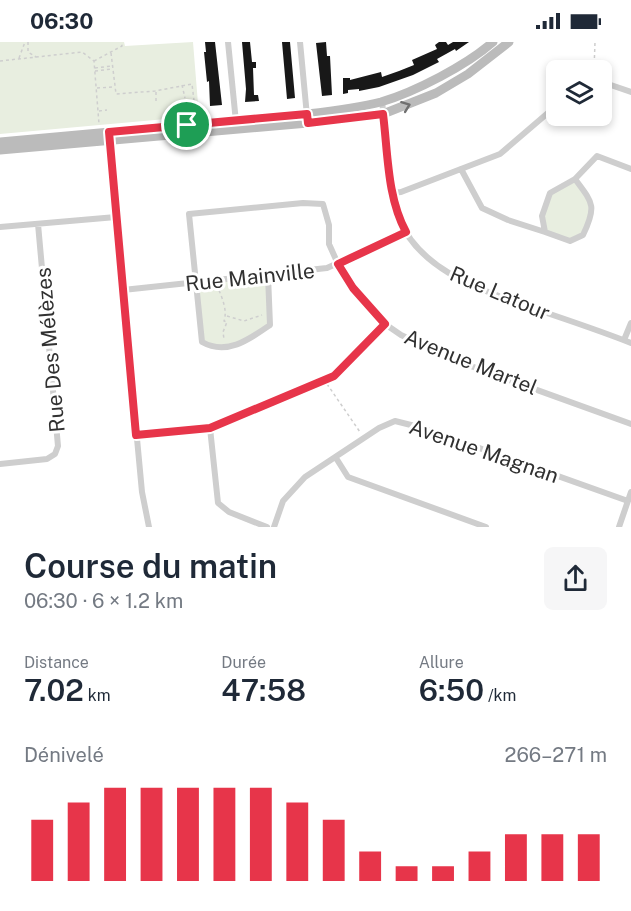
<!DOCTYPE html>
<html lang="fr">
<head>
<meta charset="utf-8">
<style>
	:root { --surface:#fff; --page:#f6f6f7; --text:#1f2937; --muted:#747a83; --accent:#e7354a }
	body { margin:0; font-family:"Public Sans",sans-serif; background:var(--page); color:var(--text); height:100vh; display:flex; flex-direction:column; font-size:22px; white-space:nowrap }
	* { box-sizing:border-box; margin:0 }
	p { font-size:20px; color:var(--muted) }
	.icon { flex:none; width:33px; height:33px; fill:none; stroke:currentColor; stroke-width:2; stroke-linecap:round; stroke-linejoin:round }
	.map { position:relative; height:485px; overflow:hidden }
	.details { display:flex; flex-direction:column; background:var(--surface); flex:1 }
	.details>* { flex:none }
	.controls { position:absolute; left:546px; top:18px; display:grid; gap:12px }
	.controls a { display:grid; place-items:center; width:66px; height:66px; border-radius:9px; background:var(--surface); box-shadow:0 3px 9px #0003; font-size:30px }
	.pin { position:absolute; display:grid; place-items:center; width:51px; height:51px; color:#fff; margin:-26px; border:3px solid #fff; border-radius:50%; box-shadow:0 2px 6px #0007 }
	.round { display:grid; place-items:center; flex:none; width:63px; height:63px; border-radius:9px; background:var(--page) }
	.summary { display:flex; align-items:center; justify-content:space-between; height:102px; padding:0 24px }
	h1 { font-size:33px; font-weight:600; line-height:45px }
	.figures { display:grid; grid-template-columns:repeat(3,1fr); gap:9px; height:102px; padding:6px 24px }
	.figures div { display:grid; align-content:center }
	.figures b { font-size:30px; font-weight:600 }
	.figures small { font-size:16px; font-weight:400 }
	.figures p { font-size:16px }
	.chart { height:168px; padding:12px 24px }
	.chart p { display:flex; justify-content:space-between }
	.chart svg { width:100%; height:108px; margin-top:6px; stroke:var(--accent); stroke-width:6 }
	.status { display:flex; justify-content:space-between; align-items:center; height:42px; padding:0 30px; background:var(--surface); direction:ltr }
	.status svg { height:16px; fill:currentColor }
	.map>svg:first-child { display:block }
</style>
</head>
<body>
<div class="status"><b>06:30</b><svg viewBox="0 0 49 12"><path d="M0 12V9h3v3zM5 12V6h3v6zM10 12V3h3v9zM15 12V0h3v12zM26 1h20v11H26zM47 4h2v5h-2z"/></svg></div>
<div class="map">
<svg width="631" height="485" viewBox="0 0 631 485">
	<rect width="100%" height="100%" fill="#fff"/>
	<path fill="#e8eee0" d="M0 0H124L125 4 193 0 199 74 0 92Z
		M575 137 592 159 583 193 570 199 545 190 542 174 550 151Z
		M268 233 270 283C250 297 227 314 202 300L197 241Z"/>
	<path fill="#181818" d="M205 0H215L222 63 210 64 209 39 207 40 204 10H206Z
		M242 0H250L252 20H256V26H253L254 53H258L259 59 245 60 246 47Z
		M282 0H290L295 56 287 57Z
		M326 0 327 14H330L332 53 322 54 316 1Z
		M439 0H446L448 3 453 0H469L456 9 455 7 437 17 439 20 413 33 379 45 359 49V47L348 48V51L343 52V36H350V38L381 30 382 35 399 29 414 23 412 18 437 7 435 3Z"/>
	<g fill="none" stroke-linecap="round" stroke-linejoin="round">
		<path stroke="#cecece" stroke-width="1.5" stroke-dasharray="3 3" stroke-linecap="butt" d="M28 0V10L36 15
			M111 11 116 52 155 49 192 42 196 75
			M19 16 25 0
			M0 19 82 10 94 19 99 82
			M94 19 122 4 121 0
			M95 26 111 24
			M594 28 595 0
			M95 29 112 27
			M182 43 185 56
			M97 46 113 45
			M156 50V59
			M99 69 107 68
			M217 243C221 254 228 267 224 279L227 280 223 290 224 297
			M227 274 244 279 262 273
			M327 342 360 390"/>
		<path stroke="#cecece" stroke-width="6" d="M228 0 236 80
			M300 0 307 74
			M602 40 631 50
			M382 59C386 92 387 148 399 177 421 230 483 248 532 266 565 277 598 288 631 301
			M109 97 142 450 149 485
			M461 127 482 166 508 178 545 190
			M575 137C593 161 597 164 583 193L570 199 545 190 542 174 550 151 575 137 597 114 631 127
			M392 151 401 150 500 112 556 64
			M0 185 116 175
			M268 233 270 283C250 297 227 314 202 300L189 172 303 161 323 162 329 183V202L338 222 353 246 385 282 401 293 457 319 631 382
			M123 248 327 226 406 190
			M624 298 631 281
			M210 386 218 461 229 470 267 485
			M136 393 210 386 334 334 385 282
			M336 416 348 435 486 485
			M0 422 47 417 55 412 58 404 38 182
			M274 485 283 459 305 435 379 386 395 379 423 386 628 459
			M619 485 631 450"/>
		<path stroke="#bbb" stroke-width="9" d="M0 100 307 72C332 69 357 66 381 60 415 50 467 23 493 0
			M0 108 308 81 383 72 436 51 468 32 509 0"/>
	</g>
	<defs><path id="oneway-chevron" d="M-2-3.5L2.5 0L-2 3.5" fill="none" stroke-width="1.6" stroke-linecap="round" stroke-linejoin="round" transform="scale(1.5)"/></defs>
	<use stroke="#6f6f6f" href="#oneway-chevron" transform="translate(406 64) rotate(-21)"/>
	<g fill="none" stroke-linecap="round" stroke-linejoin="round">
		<defs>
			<path id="route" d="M307 72 308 81 383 72C388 111 387 155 406 190L338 222 353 246 385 282 334 334 210 386 136 393 109 90Z"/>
		</defs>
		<use href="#route" stroke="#fff" stroke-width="12"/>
		<use href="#route" stroke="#e7354a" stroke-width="8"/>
	</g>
	<g text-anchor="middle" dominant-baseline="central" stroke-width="6" stroke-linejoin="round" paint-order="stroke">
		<g font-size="21" fill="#313131" stroke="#fff">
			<text transform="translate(250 235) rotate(-6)">Rue Mainville</text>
			<text transform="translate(500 251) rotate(23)">Rue Latour</text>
			<text transform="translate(50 308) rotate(-95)">Rue Des Mélèzes</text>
			<text transform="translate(471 320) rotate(22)">Avenue Martel</text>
			<text transform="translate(484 409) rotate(19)">Avenue Magnan</text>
		</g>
	</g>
</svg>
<div class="controls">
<a><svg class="icon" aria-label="layers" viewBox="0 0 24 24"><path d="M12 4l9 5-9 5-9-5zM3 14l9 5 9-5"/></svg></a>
</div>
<div class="pin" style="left:187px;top:83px;background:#1e9e55"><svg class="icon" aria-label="arrive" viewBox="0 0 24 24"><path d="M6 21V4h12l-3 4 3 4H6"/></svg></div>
</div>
<section class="details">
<div class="summary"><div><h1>Course du matin</h1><p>06:30 · 6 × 1.2 km</p></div><a class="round"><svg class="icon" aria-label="share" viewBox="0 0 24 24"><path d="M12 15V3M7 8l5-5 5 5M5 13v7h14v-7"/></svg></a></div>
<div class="figures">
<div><p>Distance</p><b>7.02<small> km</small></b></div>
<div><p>Durée</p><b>47:58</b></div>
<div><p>Allure</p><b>6:50<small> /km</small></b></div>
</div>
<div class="chart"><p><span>Dénivelé</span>266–271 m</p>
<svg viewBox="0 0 160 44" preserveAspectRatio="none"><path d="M5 44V19M15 44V12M25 44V6M35 44V6M45 44V6M55 44V6M65 44V6M75 44V12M85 44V19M95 44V32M105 44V38M115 44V38M125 44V32M135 44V25M145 44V25M155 44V25"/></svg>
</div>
</section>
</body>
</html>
